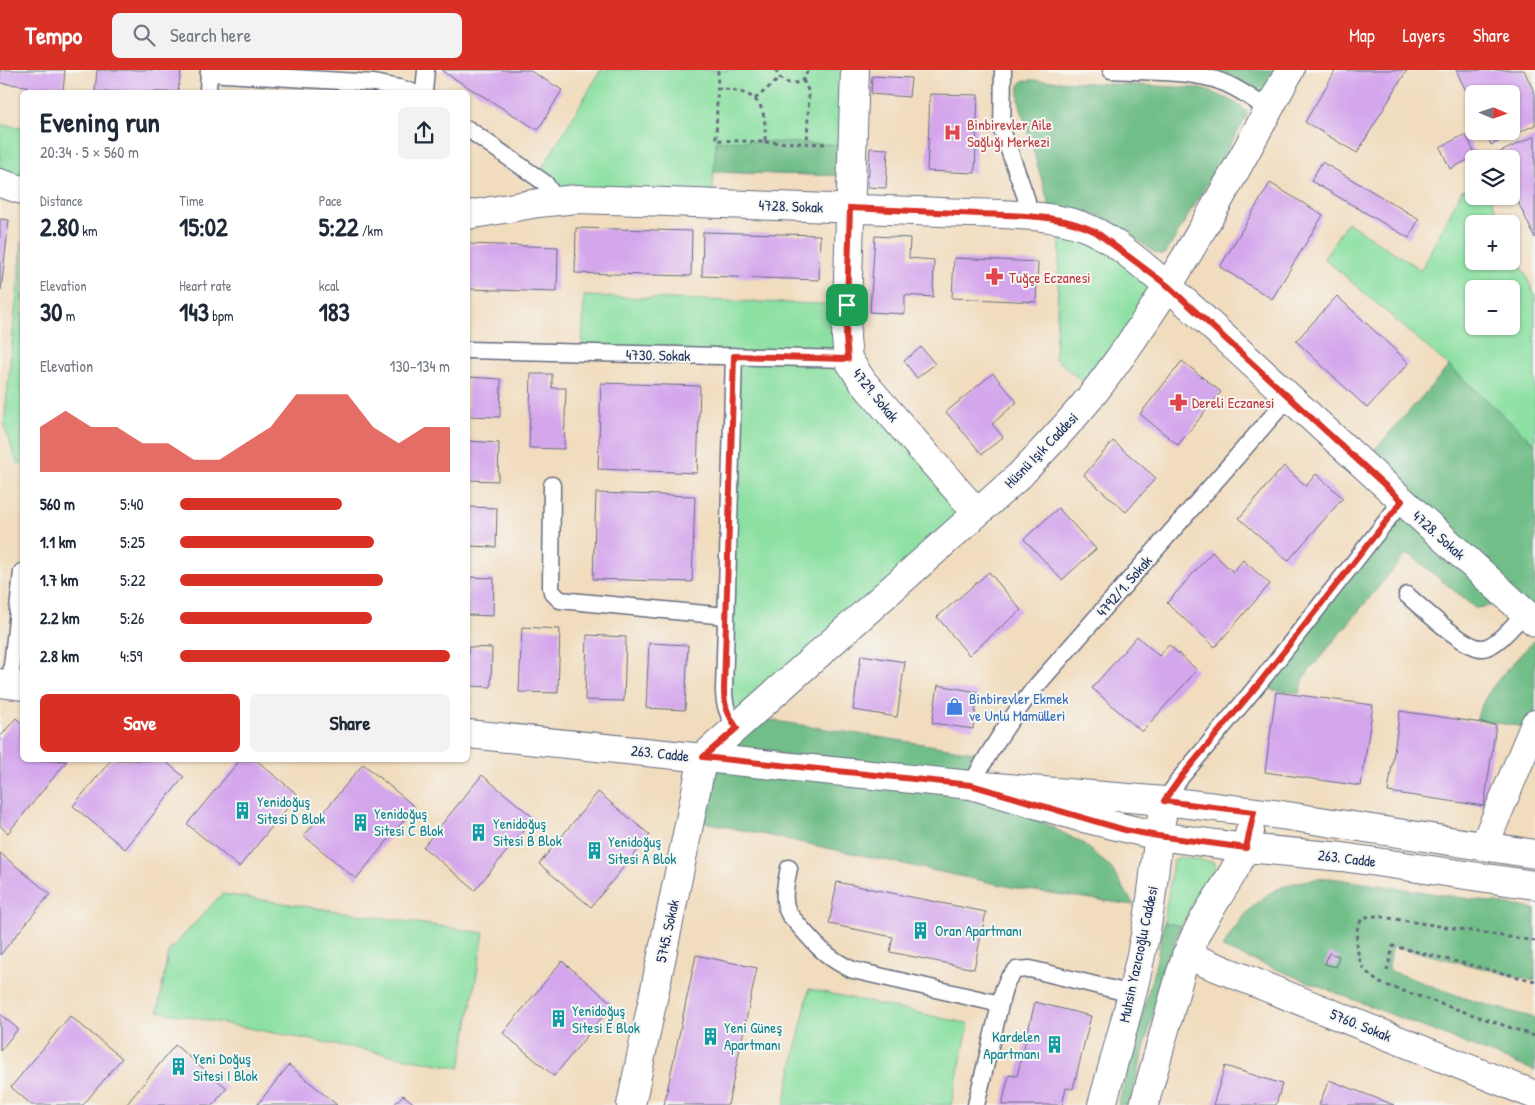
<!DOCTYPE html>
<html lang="en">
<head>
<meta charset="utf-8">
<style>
	:root { --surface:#fff; --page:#f2f2f3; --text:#1f2937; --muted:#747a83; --accent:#d93025 }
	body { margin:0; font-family:"Patrick Hand",sans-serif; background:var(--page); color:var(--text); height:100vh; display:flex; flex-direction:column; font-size:19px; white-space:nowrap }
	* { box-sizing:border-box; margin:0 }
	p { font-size:16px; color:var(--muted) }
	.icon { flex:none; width:28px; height:28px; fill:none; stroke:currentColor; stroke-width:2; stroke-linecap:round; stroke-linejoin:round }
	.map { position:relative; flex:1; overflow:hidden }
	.side { position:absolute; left:20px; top:20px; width:450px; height:672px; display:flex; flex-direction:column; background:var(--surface); border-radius:8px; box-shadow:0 1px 4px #0004 }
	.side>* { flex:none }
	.needle { width:32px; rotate:92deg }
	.fabs { position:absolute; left:1465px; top:15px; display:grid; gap:10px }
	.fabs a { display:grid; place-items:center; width:55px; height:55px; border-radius:8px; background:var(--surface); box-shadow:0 1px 4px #0004; font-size:25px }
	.pin { position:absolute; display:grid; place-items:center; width:42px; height:42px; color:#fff; margin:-21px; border-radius:10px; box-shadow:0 2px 8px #0006 }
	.round { display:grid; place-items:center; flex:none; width:52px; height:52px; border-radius:8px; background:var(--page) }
	.head { display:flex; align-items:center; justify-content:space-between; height:85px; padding:0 20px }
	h1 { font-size:28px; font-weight:800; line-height:38px }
	.figures { display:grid; grid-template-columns:repeat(3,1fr); gap:8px; height:85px; padding:5px 20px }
	.figures div { display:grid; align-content:center }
	.figures b { font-size:25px; font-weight:800 }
	.figures small { font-size:14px; font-weight:400 }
	.figures p { font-size:14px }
	.chart { height:140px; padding:10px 20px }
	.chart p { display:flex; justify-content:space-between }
	.chart svg { width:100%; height:90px; margin-top:5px; fill:var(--accent); opacity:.7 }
	.action { display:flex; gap:10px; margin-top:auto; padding:10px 20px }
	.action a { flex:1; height:58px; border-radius:8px; background:var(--accent); color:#fff; font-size:20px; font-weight:800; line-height:58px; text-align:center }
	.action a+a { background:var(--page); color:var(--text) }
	ul { padding:0 20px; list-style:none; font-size:16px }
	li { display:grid; grid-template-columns:80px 60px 1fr; align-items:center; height:38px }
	li i { height:12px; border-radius:6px; background:var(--accent) }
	header { display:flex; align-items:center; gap:30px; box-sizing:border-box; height:70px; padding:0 25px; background:var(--accent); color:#fff }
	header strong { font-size:24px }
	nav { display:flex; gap:28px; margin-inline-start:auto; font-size:18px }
	.search { width:350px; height:45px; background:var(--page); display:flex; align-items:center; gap:12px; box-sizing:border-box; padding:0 18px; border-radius:8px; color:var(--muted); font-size:19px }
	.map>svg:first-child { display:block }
</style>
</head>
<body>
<header>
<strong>Tempo</strong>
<div class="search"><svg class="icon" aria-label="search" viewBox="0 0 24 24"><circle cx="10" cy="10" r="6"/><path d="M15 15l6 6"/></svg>Search here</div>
<nav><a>Map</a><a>Layers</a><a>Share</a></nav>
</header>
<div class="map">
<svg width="1535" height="1035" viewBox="0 0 1535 1035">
	<rect width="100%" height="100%" fill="#f6f6f2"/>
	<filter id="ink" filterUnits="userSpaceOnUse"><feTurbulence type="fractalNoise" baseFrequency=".02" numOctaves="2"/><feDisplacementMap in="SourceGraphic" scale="10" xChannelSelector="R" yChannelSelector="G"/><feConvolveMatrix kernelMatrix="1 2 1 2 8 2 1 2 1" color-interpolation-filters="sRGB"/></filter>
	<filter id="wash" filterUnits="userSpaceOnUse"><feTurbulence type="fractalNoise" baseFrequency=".0096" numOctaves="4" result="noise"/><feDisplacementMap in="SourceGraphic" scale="20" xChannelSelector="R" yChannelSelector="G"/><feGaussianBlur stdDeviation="1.12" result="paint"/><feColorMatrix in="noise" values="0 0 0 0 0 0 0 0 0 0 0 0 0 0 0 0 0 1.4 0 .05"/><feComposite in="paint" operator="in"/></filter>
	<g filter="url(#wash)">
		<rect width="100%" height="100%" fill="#f1dcbd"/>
		<path fill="#8ce0a2" stroke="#548880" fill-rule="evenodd" d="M601 0H855L851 106 714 102 712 133 577 129 537 107Z
			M0 55 22 57V120L0 113Z
			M1474 116V126H1490L1502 154H1474V191H1511V173L1535 225V374L1449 296 1324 188 1347 152 1421 200 1462 120ZM1474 219H1511V256H1474Z
			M1061 150 1168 216 1094 322 1055 288Z
			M22 171V394L17 393 4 356Z
			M584 226 847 235 846 267 977 443 737 658 728 644 734 287 582 283Z
			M1179 787 1214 792 1216 797 1203 814 1181 856 1164 852 1173 791Z
			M222 824 484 863 460 998 158 941 168 882Z
			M809 919 969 954 951 1035H784Z"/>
		<path fill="#71be88" stroke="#467673" d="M1199 0H1290L1269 40Z
			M1032 10 1195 18C1209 20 1237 31 1247 42L1246 48 1166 183 1162 185 1154 182C1137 170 1119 154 1099 146 1085 141 1068 140 1053 138L1049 135 1019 31V16L1023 11Z
			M716 70 853 75 851 106 714 102Z
			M1449 296 1535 374V552L1503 523 1490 536 1475 538 1412 486 1405 485 1304 607 1300 623 1273 620 1260 612 1402 431 1362 394Z
			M1535 569V654L1532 658 1477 650C1480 623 1517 590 1535 569Z
			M749 647 987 684 972 715 1084 774 1111 798 1134 835 1021 819 690 749 703 687Z
			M1331 808 1535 839V911L1393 876 1388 900 1473 931 1535 948V1001L1222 878C1251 830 1274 810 1331 808Z
			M1164 852 1181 856 1166 896 1129 1035H1118L1156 893Z"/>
		<g id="blocks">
			<path fill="#d4a6ec" d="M0 0H65L63 22H26L27 16 0 13Z
				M97 0H181L178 22H95Z
				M443 0H529L562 20 538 60 442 1Z
				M1336 0H1407L1357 83 1305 52Z
				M1456 0H1524L1535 24V55L1491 75 1485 61H1511V24H1474V38Z
				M872 6 911 8 909 27 871 24Z
				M930 24 978 25 975 103 927 101Z
				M1466 64 1476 86 1450 99 1440 77Z
				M1535 66V168L1511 117V89H1498L1496 84Z
				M870 78 888 79 886 118 868 117Z
				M1322 92 1419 149 1409 168 1311 111Z
				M1270 113 1323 145 1272 229 1220 197Z
				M0 149 9 150 1 220H0Z
				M576 158 692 161 691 206 575 203Z
				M703 162 820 165 819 210 702 206Z
				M875 166 910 168 909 188 934 190 933 227 905 225V244L870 242Z
				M468 174 558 177 557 222 468 219Z
				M954 188 1038 192 1036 232 952 228Z
				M1337 226 1409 293 1367 338 1296 271Z
				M921 277 935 294 917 308 904 291Z
				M1182 291 1221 322 1178 375 1140 344Z
				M993 303 1017 332 992 354 1003 367 982 384 946 342Z
				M531 304H552V318H566L564 379 529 378Z
				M468 307 501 309 500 347 468 346Z
				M601 313 700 316 697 403 598 399Z
				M468 371 499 373 498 411 468 410Z
				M1113 371 1156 408 1126 442 1084 405Z
				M1284 396 1306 416 1316 404 1343 428 1288 491 1239 448Z
				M596 423 695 426 692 512 593 509Z
				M468 437 497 438 496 477 468 476Z
				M1058 438 1096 479 1062 510 1024 469Z
				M1212 482 1233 502 1243 490 1270 514 1215 577 1167 533Z
				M989 502 1021 540 969 585 937 547Z
				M468 507 494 508 493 546 468 545Z
				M522 557 560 559 558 623 519 622Z
				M587 565 626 567 624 631 585 630Z
				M1137 566 1159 586 1169 575 1197 600 1142 662 1092 618Z
				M649 573 688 575 685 640 646 638Z
				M468 577 492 578 491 617 468 616Z
				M861 585 905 592 897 647 853 640Z
				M938 615 978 622 973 659 932 653Z
				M1276 622 1373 635 1361 716 1265 702Z
				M1400 641 1496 655 1484 736 1388 722Z
				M16 648 22 654V690L67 691 8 763 0 756V667Z
				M111 690H164L184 707 125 779 73 736Z
				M240 690H256L298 725 239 797 187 754Z
				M363 694 415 737 356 809 304 766Z
				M482 705 534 748 475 820 423 777Z
				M598 722 650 765 591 837 539 794Z
				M0 783 50 824 0 885Z
				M837 812 986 842 974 899 890 882 893 867 829 854Z
				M1329 883 1339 886 1336 897 1325 894Z
				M696 885 757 898 728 1035H664Z
				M562 891 613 934 554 1006 503 963Z
				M1035 932 1091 946 1073 1019 1066 1018 1062 1035H1002L1009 1005 1017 1006Z
				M0 944 18 959 0 981Z
				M70 946 122 988 83 1035H32L11 1017Z
				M175 975 227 1018 213 1035H126Z
				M289 995 337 1035H257Z
				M1225 996 1282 1014 1276 1035H1213Z
				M1329 1010 1394 1035H1319Z
				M403 1025 416 1035H394Z"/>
		</g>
	</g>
	<g filter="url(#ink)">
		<use href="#blocks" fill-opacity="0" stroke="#666c7f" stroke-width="1"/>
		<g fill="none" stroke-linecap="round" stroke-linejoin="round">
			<defs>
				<path id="service" d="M1003 0 1002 60 1024 122 1027 131V146
					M1111 0C1144 2 1193 0 1222 12 1239 18 1254 30 1269 40
					M209 3 374 13 399 18 412 22
					M208 22 209 0
					M424 22 426 0
					M468 59 545 113 557 131
					M468 280 848 289
					M734 286 724 620C724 636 728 645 737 658
					M552 415 551 517 552 522 560 530 726 546
					M1407 525C1421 537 1466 580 1483 578 1498 576 1515 553 1525 543
					M10 615 22 502
					M971 715C989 681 1009 651 1032 621L1289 327
					M1165 731 1181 707 1260 612 1402 431
					M789 798C786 814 781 829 789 844 810 868 823 887 853 900L1000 934
					M976 1035 1004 918 1008 909 1016 900 1030 899 1132 924"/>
				<path id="minor" d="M855 0 846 267 848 289 863 312 977 443
					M0 113 22 120
					M468 145 538 133 577 129 610 130C721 133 832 137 942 142 984 144 1047 142 1085 157 1112 167 1144 197 1168 216L1535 552
					M1484 776 1535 654
					M1186 885 1535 1025
					M631 1035 703 687 1020 405C1046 377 1073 350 1096 320 1172 221 1231 110 1290 0"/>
				<path id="tertiary" d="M0 613 22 616
					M468 664 971 715
					M1158 766 1083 748 971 715 1165 731"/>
				<path id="secondary" d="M1158 766 1246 778 1342 787 1535 815
					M1102 1035C1119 973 1137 912 1148 849 1155 809 1156 770 1165 731L1281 745 1535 784
					M1144 1035 1180 905C1185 889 1191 873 1199 858 1217 825 1241 798 1250 761"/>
			</defs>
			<use href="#service" stroke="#666c7f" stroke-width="19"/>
			<use href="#minor" stroke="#666c7f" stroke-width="30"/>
			<use href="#tertiary" stroke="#666c7f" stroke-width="30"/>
			<use href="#secondary" stroke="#666c7f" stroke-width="30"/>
			<path stroke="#666c7f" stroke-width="3" stroke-dasharray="4 4" stroke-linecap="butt" d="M776 0C780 13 791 17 803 10L808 0
				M803 10 809 22 807 74
				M717 18C757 22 767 31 765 72L716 70 718 0
				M755 29 780 8
				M765 72 825 74
				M1535 871 1382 847C1376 846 1368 845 1363 849 1352 856 1357 887 1363 897 1367 903 1374 909 1380 913L1535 966
				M1387 901 1393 876 1535 911"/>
			<use href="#service" stroke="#fff" stroke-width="16"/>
			<use href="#minor" stroke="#fff" stroke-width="28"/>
			<use href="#tertiary" stroke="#fff" stroke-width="28"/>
			<use href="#secondary" stroke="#fff" stroke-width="28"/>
		</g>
	</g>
	<g fill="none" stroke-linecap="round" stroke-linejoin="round" filter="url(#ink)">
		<defs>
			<path id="route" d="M850 138C894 140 937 142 980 144 1018 146 1061 144 1096 162L1168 216 1402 431 1260 612 1181 707 1164 731 1254 742 1246 778 1158 766 1125 760 971 715 703 687 737 658C728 645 724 636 724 620L734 286 848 289 846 267Z"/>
		</defs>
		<use href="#route" stroke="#fff" stroke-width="10"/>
		<use href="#route" stroke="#d93025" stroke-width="6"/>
	</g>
	<defs>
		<symbol id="hospital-bare" viewBox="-9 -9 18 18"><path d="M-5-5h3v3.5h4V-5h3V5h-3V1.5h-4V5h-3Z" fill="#e0444e" stroke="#f6f6f2" stroke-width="2.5" paint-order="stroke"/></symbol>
		<symbol id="pharmacy-bare" viewBox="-9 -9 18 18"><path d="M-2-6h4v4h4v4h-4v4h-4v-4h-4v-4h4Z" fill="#e0444e" stroke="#f6f6f2" stroke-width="2.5" paint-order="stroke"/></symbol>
		<symbol id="shop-bare" viewBox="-9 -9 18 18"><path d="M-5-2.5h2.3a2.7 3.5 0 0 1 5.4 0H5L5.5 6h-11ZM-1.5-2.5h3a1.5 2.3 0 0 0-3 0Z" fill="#3f7fe0" stroke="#f6f6f2" stroke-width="2.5" paint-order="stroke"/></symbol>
		<symbol id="building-bare" viewBox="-9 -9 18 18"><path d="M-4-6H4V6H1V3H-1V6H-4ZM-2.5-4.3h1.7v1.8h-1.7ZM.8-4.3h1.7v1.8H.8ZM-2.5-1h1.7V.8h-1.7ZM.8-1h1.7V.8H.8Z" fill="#0f9aa8" stroke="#f6f6f2" stroke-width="2.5" paint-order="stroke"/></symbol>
	</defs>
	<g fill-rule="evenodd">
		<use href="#hospital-bare" x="940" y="50" width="25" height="25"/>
		<use href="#pharmacy-bare" x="982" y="194" width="25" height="25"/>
		<use href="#pharmacy-bare" x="1166" y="320" width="25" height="25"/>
		<use href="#shop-bare" x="942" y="624" width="25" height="25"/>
		<use href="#building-bare" x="230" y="728" width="25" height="25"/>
		<use href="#building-bare" x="348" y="740" width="25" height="25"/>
		<use href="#building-bare" x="466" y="750" width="25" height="25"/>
		<use href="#building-bare" x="582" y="768" width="25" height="25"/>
		<use href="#building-bare" x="908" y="848" width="25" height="25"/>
		<use href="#building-bare" x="546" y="936" width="25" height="25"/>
		<use href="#building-bare" x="698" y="954" width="25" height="25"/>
		<use href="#building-bare" x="1042" y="962" width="25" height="25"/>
		<use href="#building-bare" x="166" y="984" width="25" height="25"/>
	</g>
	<g text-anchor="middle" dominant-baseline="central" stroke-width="4" stroke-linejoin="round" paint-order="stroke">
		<g font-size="15" fill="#be3a42" stroke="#f6f6f2" text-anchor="start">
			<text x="967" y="54">Binbirevler Aile<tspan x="967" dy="17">Sağlığı Merkezi</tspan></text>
			<text x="1009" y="207">Tuğçe Eczanesi</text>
			<text x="1192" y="332">Dereli Eczanesi</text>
		</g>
		<g font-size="15" fill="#1b2f5e" stroke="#f6f6f2">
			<text transform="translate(791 136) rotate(2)">4728. Sokak</text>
			<text transform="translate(658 285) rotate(1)">4730. Sokak</text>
			<text transform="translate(876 325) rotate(51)">4729. Sokak</text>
			<text transform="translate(1041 380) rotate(-46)">Hüsnü Işık Caddesi</text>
			<text transform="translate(1439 465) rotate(42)">4728. Sokak</text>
			<text transform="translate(1124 516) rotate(-49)">4792/1. Sokak</text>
			<text transform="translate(660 683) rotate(6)">263. Cadde</text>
			<text transform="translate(1347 788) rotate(7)">263. Cadde</text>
			<text transform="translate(667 861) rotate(-78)">5745. Sokak</text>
			<text transform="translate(1138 884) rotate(-78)">Muhsin Yazıcıoğlu Caddesi</text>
			<text transform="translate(1361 955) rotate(22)">5760. Sokak</text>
		</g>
		<g font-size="15" fill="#366cbe" stroke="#f6f6f2" text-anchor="start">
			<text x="969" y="628">Binbirevler Ekmek<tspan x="969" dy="17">ve Unlu Mamülleri</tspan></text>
		</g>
		<g font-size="15" fill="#0d838f" stroke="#f6f6f2" text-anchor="start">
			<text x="257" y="731">Yenidoğuş<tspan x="257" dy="17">Sitesi D Blok</tspan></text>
			<text x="374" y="743">Yenidoğuş<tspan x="374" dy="17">Sitesi C Blok</tspan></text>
			<text x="493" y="753">Yenidoğuş<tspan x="493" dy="17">Sitesi B Blok</tspan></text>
			<text x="608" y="771">Yenidoğuş<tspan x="608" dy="17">Sitesi A Blok</tspan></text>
			<text x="935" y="860">Oran Apartmanı</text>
			<text x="572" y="940">Yenidoğuş<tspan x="572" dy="17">Sitesi E Blok</tspan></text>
			<text x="724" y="957">Yeni Güneş<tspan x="724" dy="17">Apartmanı</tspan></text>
			<text x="1040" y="966" text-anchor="end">Kardelen<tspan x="1040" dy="17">Apartmanı</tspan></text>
			<text x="193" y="988">Yeni Doğuş<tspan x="193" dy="17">Sitesi I Blok</tspan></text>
		</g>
	</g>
</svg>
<div class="fabs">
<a><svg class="needle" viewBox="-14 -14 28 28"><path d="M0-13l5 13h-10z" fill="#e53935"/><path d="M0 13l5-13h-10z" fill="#747a83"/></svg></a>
<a><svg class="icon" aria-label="layers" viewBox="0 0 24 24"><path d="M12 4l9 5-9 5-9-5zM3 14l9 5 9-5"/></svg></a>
<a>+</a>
<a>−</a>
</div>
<div class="pin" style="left:847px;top:235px;background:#1e9e55"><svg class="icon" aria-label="arrive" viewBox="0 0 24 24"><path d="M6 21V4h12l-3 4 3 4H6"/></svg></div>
<section class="side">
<div class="head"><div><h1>Evening run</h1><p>20:34 · 5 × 560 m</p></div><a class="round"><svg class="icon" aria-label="share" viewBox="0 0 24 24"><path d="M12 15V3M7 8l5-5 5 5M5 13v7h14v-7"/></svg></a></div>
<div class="figures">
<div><p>Distance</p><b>2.80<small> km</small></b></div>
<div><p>Time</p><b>15:02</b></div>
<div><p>Pace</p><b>5:22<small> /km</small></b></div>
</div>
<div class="figures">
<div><p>Elevation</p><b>30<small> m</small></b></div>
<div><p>Heart rate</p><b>143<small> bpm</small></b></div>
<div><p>kcal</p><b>183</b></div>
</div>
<div class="chart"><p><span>Elevation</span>130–134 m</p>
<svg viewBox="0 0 160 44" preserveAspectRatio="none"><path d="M0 44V22L10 14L20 22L30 22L40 30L50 30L60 38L70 38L80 30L90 22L100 6L110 6L120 6L130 22L140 30L150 22L160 22V44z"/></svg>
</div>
<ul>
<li><b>560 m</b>5:40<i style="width:60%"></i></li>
<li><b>1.1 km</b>5:25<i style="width:72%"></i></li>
<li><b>1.7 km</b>5:22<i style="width:75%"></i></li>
<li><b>2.2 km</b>5:26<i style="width:71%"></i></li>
<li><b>2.8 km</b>4:59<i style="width:100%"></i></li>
</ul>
<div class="action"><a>Save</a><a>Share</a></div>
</section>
</div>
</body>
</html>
